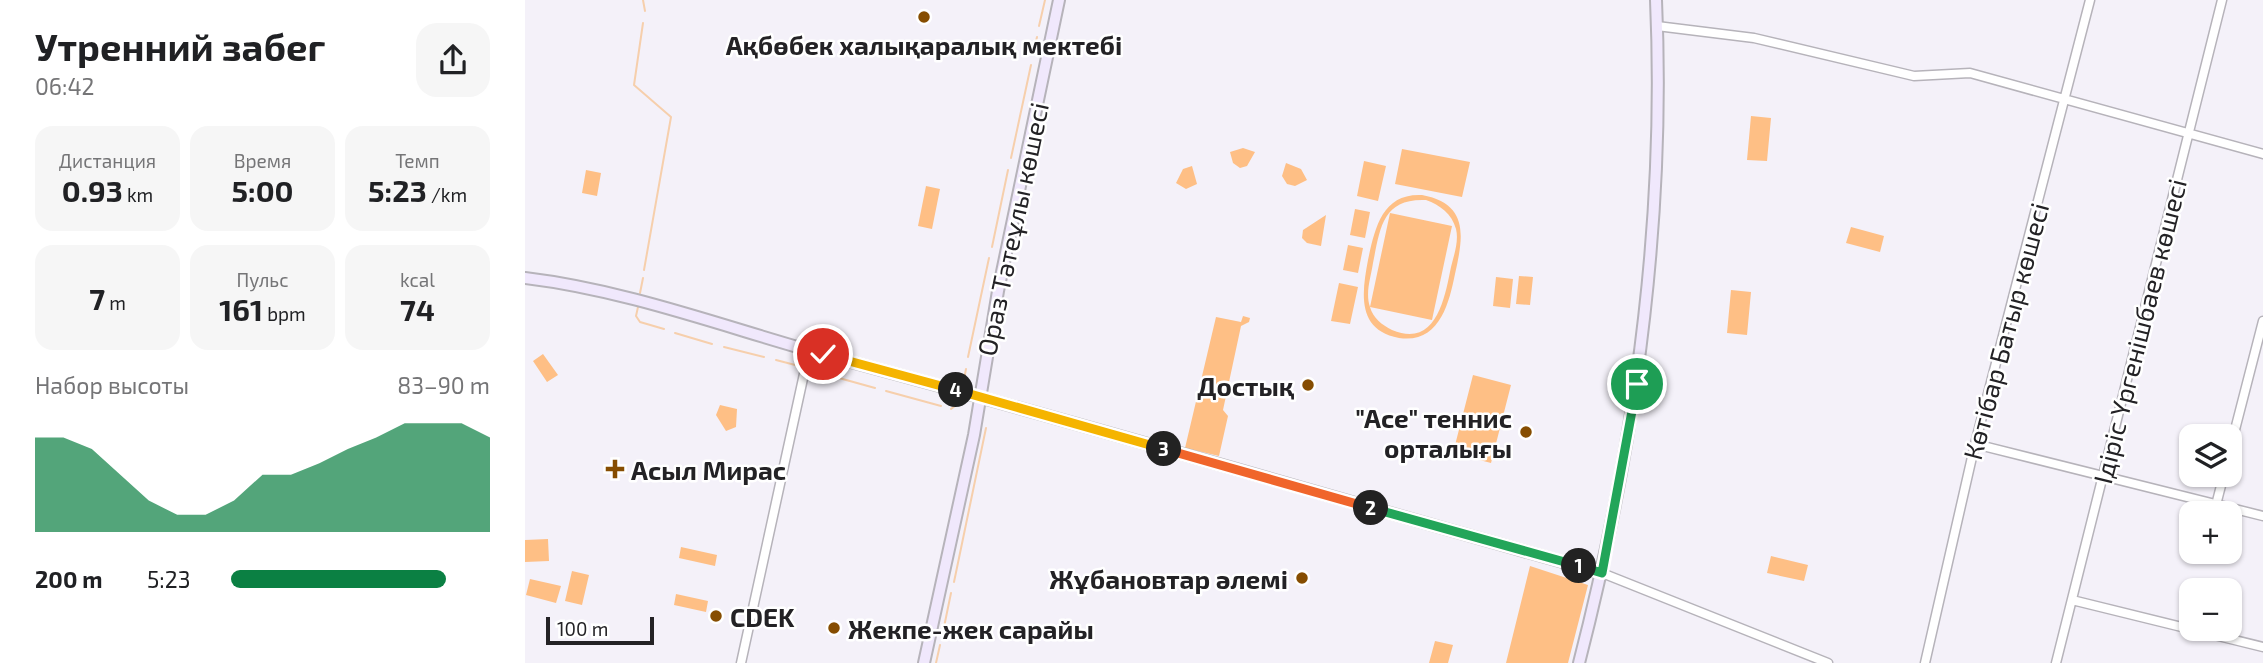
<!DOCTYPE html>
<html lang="ru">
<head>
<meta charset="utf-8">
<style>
	:root { --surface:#fff; --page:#f6f6f6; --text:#202124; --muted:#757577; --accent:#0b8043 }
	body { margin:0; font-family:"Exo 2",sans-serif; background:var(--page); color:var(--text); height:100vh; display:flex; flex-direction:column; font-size:26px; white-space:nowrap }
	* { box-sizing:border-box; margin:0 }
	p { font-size:23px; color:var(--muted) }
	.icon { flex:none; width:38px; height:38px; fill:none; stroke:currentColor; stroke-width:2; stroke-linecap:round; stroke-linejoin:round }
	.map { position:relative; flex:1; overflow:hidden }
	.drawer { display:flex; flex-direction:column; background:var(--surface); width:525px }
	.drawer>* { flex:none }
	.tools { position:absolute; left:1654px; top:424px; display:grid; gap:14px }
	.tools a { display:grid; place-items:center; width:63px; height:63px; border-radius:14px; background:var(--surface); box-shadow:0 2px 5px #0004; font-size:35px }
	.scale { position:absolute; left:21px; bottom:18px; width:108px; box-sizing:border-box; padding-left:7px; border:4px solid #232225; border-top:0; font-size:19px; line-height:24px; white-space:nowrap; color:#232225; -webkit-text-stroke:5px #fff; paint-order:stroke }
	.pin { position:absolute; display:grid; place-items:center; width:60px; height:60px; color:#fff; margin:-30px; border:4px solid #fff; border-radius:50%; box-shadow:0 2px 7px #0007 }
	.km { position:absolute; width:35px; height:35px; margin:-18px; border-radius:50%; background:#222; color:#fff; font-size:19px; line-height:35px; text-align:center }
	.round { display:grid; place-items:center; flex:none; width:74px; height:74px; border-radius:21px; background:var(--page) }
	.head { display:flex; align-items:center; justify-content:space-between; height:119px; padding:0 35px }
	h1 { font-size:38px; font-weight:700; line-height:52px }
	.figures { display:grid; grid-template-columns:repeat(3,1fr); gap:10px; height:119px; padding:7px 35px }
	.figures div { display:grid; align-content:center; border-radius:18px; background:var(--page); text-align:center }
	.figures b { font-size:30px; font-weight:700 }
	.figures small { font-size:19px; font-weight:400 }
	.figures p { font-size:19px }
	.chart { height:196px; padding:14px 35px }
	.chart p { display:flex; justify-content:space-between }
	.chart svg { width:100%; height:126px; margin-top:7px; fill:var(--accent); opacity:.7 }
	ul { padding:0 35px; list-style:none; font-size:23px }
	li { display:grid; grid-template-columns:112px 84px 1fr; align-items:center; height:52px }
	li i { height:18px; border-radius:9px; background:var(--accent) }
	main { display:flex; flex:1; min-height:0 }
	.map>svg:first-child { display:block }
</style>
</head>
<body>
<main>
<section class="drawer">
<div class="head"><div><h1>Утренний забег</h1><p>06:42</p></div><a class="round"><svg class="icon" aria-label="share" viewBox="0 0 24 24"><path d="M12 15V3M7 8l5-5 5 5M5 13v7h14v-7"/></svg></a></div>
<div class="figures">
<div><p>Дистанция</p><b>0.93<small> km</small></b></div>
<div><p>Время</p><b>5:00</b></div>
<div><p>Темп</p><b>5:23<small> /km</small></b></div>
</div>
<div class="figures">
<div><b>7<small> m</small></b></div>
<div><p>Пульс</p><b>161<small> bpm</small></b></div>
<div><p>kcal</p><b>74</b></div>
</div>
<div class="chart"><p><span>Набор высоты</span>83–90 m</p>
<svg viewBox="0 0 160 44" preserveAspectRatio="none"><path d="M0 44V11L10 11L20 15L30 24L40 33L50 38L60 38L70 33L80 24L90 24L100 20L110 15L120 11L130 6L140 6L150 6L160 11V44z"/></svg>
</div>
<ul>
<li><b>200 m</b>5:23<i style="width:83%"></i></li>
</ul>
</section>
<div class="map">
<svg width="1738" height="663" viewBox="0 0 1738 663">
	<rect width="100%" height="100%" fill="#f4f1f9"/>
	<path fill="#febf85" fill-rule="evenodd" d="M1226 116 1246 118 1242 161 1222 160Z
		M718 148 730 152 722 166 715 168 708 163 705 152Z
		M877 149 945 162 937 197 870 184Z
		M839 161 861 166 853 201 832 196Z
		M761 163 776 169 782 180 770 186 762 184 757 176Z
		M667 166 672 184 661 189 651 183 658 169Z
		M61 170 76 173 72 196 57 193Z
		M401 186 415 189 407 229 393 226Z
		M897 195C945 204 938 238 930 274 924 304 914 344 874 338 831 330 837 292 843 260 850 228 857 193 897 195ZM901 200C915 205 927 214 931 229 934 241 929 255 926 267 920 296 912 349 867 330 857 325 848 318 845 307L907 320 927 226 865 213 845 307C840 293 846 277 848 263 855 229 857 198 901 200Z
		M830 209 845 212 840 238 825 235Z
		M801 215 796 246 782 243 777 238 778 230Z
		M1326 227 1359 236 1355 252 1321 243Z
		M823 245 838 248 833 273 818 270Z
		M994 276 1008 277 1005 305 991 304Z
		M971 277 988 279 985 308 968 306Z
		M814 283 833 287 825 324 806 321Z
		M1206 290 1226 292 1222 335 1202 333Z
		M718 316 725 318 724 322 716 326 698 410 703 416 694 456 660 448 691 317 716 322Z
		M18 354 33 375 22 382 8 361Z
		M948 375 986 385 966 463 928 453Z
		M195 405 212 409 211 427 201 431 191 415Z
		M23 539 24 561 0 562V540Z
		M156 547 192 555 190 566 154 558Z
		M1246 556 1283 565 1279 581 1242 573Z
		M1005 566 1063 585 1043 663H981Z
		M47 571 64 575 57 605 40 601Z
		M5 579 36 586 31 603 1 595Z
		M151 594 183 601 181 612 149 605Z
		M910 641 928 645 923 663H904Z"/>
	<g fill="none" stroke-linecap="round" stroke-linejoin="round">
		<path stroke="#f6cfac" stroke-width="2" d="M118 0 120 11
			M118 23 109 85 146 117 119 270
			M514 26 520 0
			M508 53 512 37
			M486 158 506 65
			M467 247 483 170
			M115 293 118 278
			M113 307 111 316 115 322 139 329
			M150 333 187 344
			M199 347 239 357
			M443 357 464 258
			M251 360 274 366
			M285 370 289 371
			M296 373 350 388
			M439 379 441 369
			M361 391 416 406
			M426 409 434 403
			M429 582 461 428
			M419 627 426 593
			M411 663 415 645"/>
		<defs>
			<path id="street" d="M1132 26 1229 38 1389 76 1445 73 1738 154
				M1450 444 1738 516
				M1704 453 1738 321
				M1691 505 1699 474
				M1077 573 1303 663
				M1547 600 1738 647
				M216 663 284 351
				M1400 663 1450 444 1565 0
				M1531 663 1697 0"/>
			<path id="secondary" d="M0 278C108 291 210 331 315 359 570 427 823 502 1077 573
				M399 663 449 435 473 291 534 0
				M1054 663C1110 446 1141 225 1131 0"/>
		</defs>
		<use href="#street" stroke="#b6b3ba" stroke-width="11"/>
		<use href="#secondary" stroke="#b6b3ba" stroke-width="14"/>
		<use href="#street" stroke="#fff" stroke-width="8"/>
		<use href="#secondary" stroke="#f0e8fc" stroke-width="10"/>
	</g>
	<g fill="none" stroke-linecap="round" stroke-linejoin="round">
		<defs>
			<path id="split-1" d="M1054 566 1077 573 1112 384"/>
			<path id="split-2" d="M846 508 1054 566"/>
			<path id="split-3" d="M639 449 846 508"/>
			<path id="split-4" d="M431 390 639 449"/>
			<path id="split-5" d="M298 354 431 390"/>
		</defs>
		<use href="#split-1" stroke="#fff" stroke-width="14"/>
		<use href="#split-2" stroke="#fff" stroke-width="14"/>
		<use href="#split-3" stroke="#fff" stroke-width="14"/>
		<use href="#split-4" stroke="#fff" stroke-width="14"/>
		<use href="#split-5" stroke="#fff" stroke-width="14"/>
		<use href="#split-1" stroke="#22a559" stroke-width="9"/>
		<use href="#split-2" stroke="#22a559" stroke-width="9"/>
		<use href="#split-3" stroke="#f0652b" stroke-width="9"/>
		<use href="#split-4" stroke="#f5b400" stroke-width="9"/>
		<use href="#split-5" stroke="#f5b400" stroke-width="9"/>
	</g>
	<g fill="#864d01" stroke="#fff" stroke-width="2.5">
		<circle cx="399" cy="17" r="7"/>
		<circle cx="783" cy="385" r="7"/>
		<circle cx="1001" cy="432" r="7"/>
		<path d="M86.5 458.5h7v7h7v7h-7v7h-7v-7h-7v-7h7z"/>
		<circle cx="777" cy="578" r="7"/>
		<circle cx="191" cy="616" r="7"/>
		<circle cx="309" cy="628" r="7"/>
	</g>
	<g text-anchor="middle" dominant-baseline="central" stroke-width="5" stroke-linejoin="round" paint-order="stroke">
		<g font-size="26" font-weight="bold" fill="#232225" stroke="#fff" text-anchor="end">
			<text x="399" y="44" text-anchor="middle">Ақбөбек халықаралық мектебі</text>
			<text x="769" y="385">Достық</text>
			<text x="987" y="417">"Ace" теннис<tspan x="987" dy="30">орталығы</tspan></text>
			<text x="106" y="469" text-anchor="start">Асыл Мирас</text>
			<text x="763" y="578">Жұбановтар әлемі</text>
			<text x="205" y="616" text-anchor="start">CDEK</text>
			<text x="323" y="628" text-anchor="start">Жекпе-жек сарайы</text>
		</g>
		<g font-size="26" fill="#232225" stroke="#fff">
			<text transform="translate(487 229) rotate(-78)">Ораз Тәтеұлы көшесі</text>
			<text transform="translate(1480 331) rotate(-75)">Көтібар Батыр көшесі</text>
			<text transform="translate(1614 331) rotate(-76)">Ідіріс Үргенішбаев көшесі</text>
		</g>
	</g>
</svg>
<div class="tools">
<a><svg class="icon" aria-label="layers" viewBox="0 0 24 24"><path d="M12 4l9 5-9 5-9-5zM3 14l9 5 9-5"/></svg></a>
<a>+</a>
<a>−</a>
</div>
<div class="scale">100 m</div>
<div class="pin" style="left:1112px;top:384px;background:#1e9e55"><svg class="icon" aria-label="arrive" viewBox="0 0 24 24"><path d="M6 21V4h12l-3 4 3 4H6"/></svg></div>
<div class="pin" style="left:298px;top:354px;background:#d93025"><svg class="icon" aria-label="check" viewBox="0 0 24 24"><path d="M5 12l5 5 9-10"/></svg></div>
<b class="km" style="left:1054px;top:566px">1</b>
<b class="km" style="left:846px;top:508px">2</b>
<b class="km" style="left:639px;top:449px">3</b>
<b class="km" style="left:431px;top:390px">4</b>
</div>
</main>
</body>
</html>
